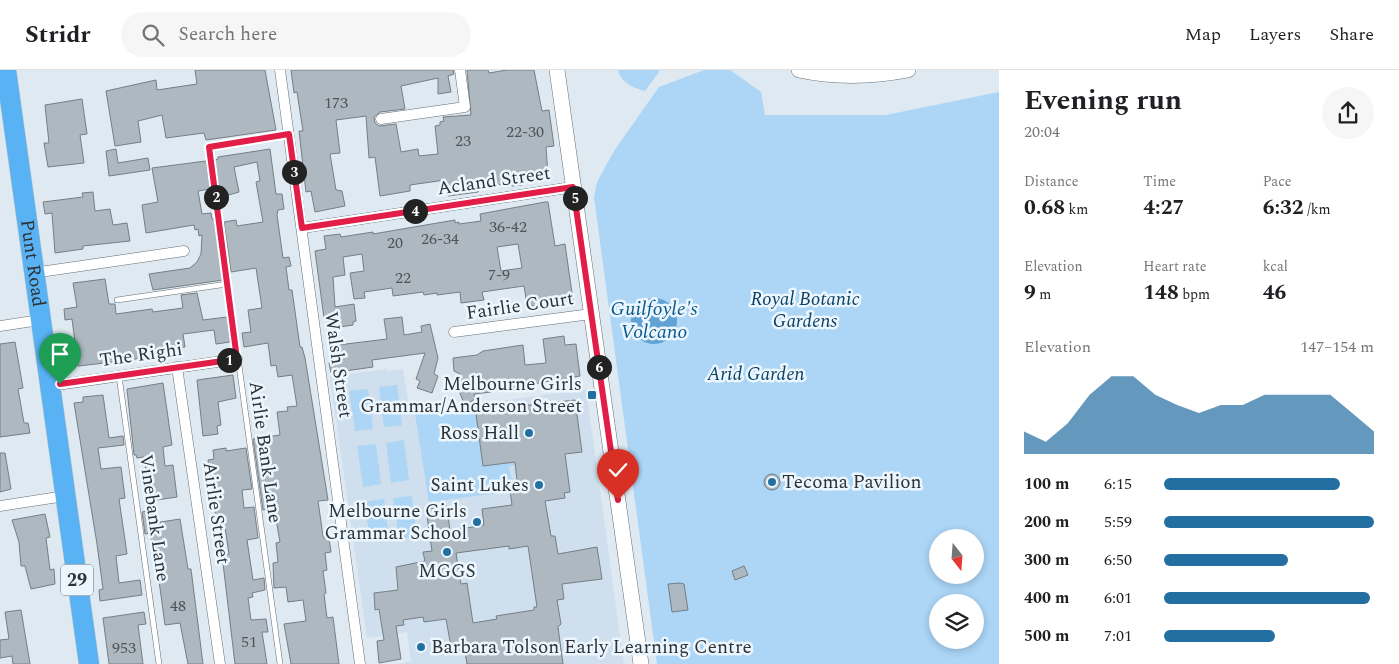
<!DOCTYPE html>
<html lang="en">
<head>
<meta charset="utf-8">
<style>
	:root { --surface:#fff; --page:#f6f6f6; --text:#202124; --muted:#757577; --line:#e0e0e0; --accent:#236fa2 }
	body { margin:0; font-family:Spectral,serif; background:var(--page); color:var(--text); height:100vh; display:flex; flex-direction:column; font-size:19px; white-space:nowrap }
	* { box-sizing:border-box; margin:0 }
	p { font-size:16px; color:var(--muted) }
	.icon { flex:none; width:28px; height:28px; fill:none; stroke:currentColor; stroke-width:2; stroke-linecap:round; stroke-linejoin:round }
	.map { position:relative; flex:1; overflow:hidden }
	.drawer { display:flex; flex-direction:column; background:var(--surface); width:400px }
	.drawer>* { flex:none }
	.needle { width:32px; rotate:163deg }
	.buttons { position:absolute; left:929px; top:459px; display:grid; gap:10px }
	.buttons a { display:grid; place-items:center; width:55px; height:55px; border-radius:50%; background:var(--surface); box-shadow:0 2px 8px #0003; font-size:25px }
	.pin { position:absolute; display:grid; place-items:center; width:42px; height:42px; color:#fff; margin:-51px -21px; border-radius:50% 50% 50% 0; rotate:-45deg; box-shadow:0 0 5px #0007 }
	.pin .icon { rotate:45deg }
	.km { position:absolute; width:25px; height:25px; margin:-12px; border-radius:50%; background:#222; color:#fff; font-size:14px; line-height:25px; text-align:center }
	.round { display:grid; place-items:center; flex:none; width:52px; height:52px; border-radius:26px; background:var(--page) }
	.head { display:flex; align-items:center; justify-content:space-between; height:85px; padding:0 25px }
	h1 { font-size:28px; font-weight:700; line-height:38px }
	.figures { display:grid; grid-template-columns:repeat(3,1fr); gap:8px; height:85px; padding:5px 25px }
	.figures div { display:grid; align-content:center }
	.figures b { font-size:21px; font-weight:700 }
	.figures small { font-size:14px; font-weight:400 }
	.figures p { font-size:14px }
	.chart { height:140px; padding:10px 25px }
	.chart p { display:flex; justify-content:space-between }
	.chart svg { width:100%; height:90px; margin-top:5px; fill:var(--accent); opacity:.7 }
	ul { padding:0 25px; list-style:none; font-size:16px }
	li { display:grid; grid-template-columns:80px 60px 1fr; align-items:center; height:38px }
	li i { height:12px; border-radius:6px; background:var(--accent) }
	header { display:flex; align-items:center; gap:30px; box-sizing:border-box; height:70px; padding:0 25px; background:var(--surface); border-bottom:1px solid var(--line) }
	header strong { font-size:24px }
	nav { display:flex; gap:28px; margin-inline-start:auto; font-size:18px }
	.search { width:350px; height:45px; background:var(--page); display:flex; align-items:center; gap:12px; box-sizing:border-box; padding:0 18px; border-radius:28px; color:var(--muted); font-size:19px }
	main { display:flex; flex:1; min-height:0 }
	.map>svg:first-child { display:block }
</style>
</head>
<body>
<header>
<strong>Stridr</strong>
<div class="search"><svg class="icon" aria-label="search" viewBox="0 0 24 24"><circle cx="10" cy="10" r="6"/><path d="M15 15l6 6"/></svg>Search here</div>
<nav><a>Map</a><a>Layers</a><a>Share</a></nav>
</header>
<main>
<div class="map">
<svg width="999" height="594" viewBox="0 0 999 594">
	<rect width="100%" height="100%" fill="#dee9f1"/>
	<path fill="#cfdfed" d="M386 299 387 301 403 299 410 344 586 319 624 594H398L411 591 407 562 367 568 330 307Z"/>
	<path fill="#acd5f6" fill-rule="evenodd" d="M618 0H659V2L645 21C634 18 621 13 618 0Z
		M704 0H730L761 22 765 45H886L999 22V594H657L594 127 597 112 614 81 659 17ZM938 468H975V505H938ZM938 532H975V570H938Z
		M397 315 402 355 384 357 379 317Z
		M368 319 373 359 355 361 349 321Z
		M519 332 529 392 509 396 514 421 429 432 415 344Z
		M404 370 409 410 391 413 386 373Z
		M376 374 381 414 363 417 357 376Z
		M412 426 417 466 399 469 393 428Z
		M384 429 389 470 370 472 365 432Z"/>
	<path fill="#60a2d4" d="M631 251a23 23 0 1 1 46 0a23 23 0 1 1-46 0Z"/>
	<path fill="#aeb8c0" stroke="#757e85" fill-rule="evenodd" d="M195 0H265L276 60 206 70 204 63 166 68 162 45 138 51 141 72 115 76 106 21 156 10 157 20 197 14Z
		M291 0H453L454 4 448 6 451 22 438 24V8L401 16 405 39 380 42 374 47 375 53 379 56 396 54 401 82 418 79 419 86 438 84 435 56 440 55V52L444 51 443 47 471 45 467 0H488L489 3 507 0H534L542 41 549 40 554 76 546 77 548 106 521 111 522 115 512 116V113L479 117 478 122 448 126 445 110 410 115V121L380 126 375 87 369 88 366 46 336 50 340 83 330 84 336 120 342 121 345 136 315 142 311 121 306 122 299 61H303L297 22 294 23Z
		M82 29 87 64 80 65 84 93 48 97 44 73H49L45 35Z
		M116 79 118 93 148 88 150 100 109 106 106 81Z
		M270 79 276 124H282L284 139 278 140 277 145 283 188 289 187 291 196 286 197 289 220H292L300 277H302L305 288 328 430 318 431 323 466 324 468H329L331 482 325 483 327 500 323 501 326 523 324 524 327 548 333 547 339 594H291L284 554 306 551 303 530 288 532 286 517 274 518 273 493 278 492 276 473 280 472 274 438 263 440 253 369 280 365 277 342 288 341 287 337 297 336 292 305 278 307 276 295 271 296 268 273 244 277 242 263 251 262 248 240 262 238 256 198 231 202 224 152 236 150 237 156 263 152 256 112 260 111 257 92 234 97 239 122 225 126 223 117 219 118 215 90 218 89V87Z
		M206 91 210 119 198 121 202 144 211 143 212 149H214L223 210 153 220 149 204 190 198 197 192 201 184 202 165 199 166 198 159 195 160 194 155 146 163 142 135 158 132 152 98Z
		M93 122 95 141 110 139 113 155 127 153 130 171 83 176V179L55 183 52 143 45 144 43 132 83 127 82 123Z
		M545 132H548L555 176 565 174 573 230 531 236 527 235 524 216 482 222 484 230 461 233 460 222 437 225V223L424 225 423 222 393 226 392 218 364 222 365 228 354 229 350 203 364 201 362 184 343 187 345 205 333 207 335 237 354 234 356 251 353 252V255L339 257V254L329 255 327 247 324 248 315 181 326 179 324 166 340 164 341 167 373 162V164L455 150V153L459 152V154L481 151 480 144ZM518 174 522 198 501 201 497 177Z
		M105 209 109 234H115L116 244 152 239 153 242 183 238 181 225 197 223 203 250 227 247 230 272 216 274 214 260 183 264 185 277 158 281 159 284 131 290 78 296 72 249 65 250 64 239 77 237 73 213Z
		M402 247 404 265 422 262 421 256 430 254 438 288 434 304 438 306 432 323 417 318 420 311 416 309 425 283 372 290 373 297 331 303 329 293H333L332 284 339 283 338 275 387 269 384 249Z
		M564 266 565 275 576 274 580 306 509 318V316L490 319 491 322 474 324 475 329 466 335 463 331 460 323V304L454 301 453 288 477 285 483 281 523 275 525 295 546 293 543 269Z
		M15 272 23 318 18 319 24 353H28L30 363 0 367V274Z
		M233 305 236 328 218 332 221 355 217 356 218 364 203 366 197 310Z
		M163 313 172 375 163 377 165 396 173 395 177 427 150 431 144 387 137 388 136 385H134L127 319Z
		M103 325 109 368 123 366 124 375 98 378 101 399 121 397 125 428 119 429 127 484 116 486 119 513 140 510 142 525 100 531 99 520 103 519 97 474 74 333 83 332V327Z
		M575 330 582 382 565 384 570 422 564 423 565 428 545 431 549 454 551 466H555L558 484 597 477 602 509 562 514 564 529 557 530 561 554 558 557 563 594H467L465 582H452L446 549 424 552 423 547 403 550 404 555 396 556 401 589 379 593 377 571 384 570 379 539 375 540 374 523 398 520 396 497 425 491 423 482 432 481 426 439 447 436 450 461 484 455 482 439 512 435 509 412 517 411 515 392 483 396 476 344 511 339V337ZM509 476V479L528 476 537 537H534V540L496 546 497 549 473 553 467 513 461 514 456 483Z
		M226 378V381L246 378 252 419 242 420 244 438 254 437 258 468 247 470 253 510 264 508 265 520 252 523 253 527 248 528 251 550 266 549 268 562H262L267 594H235L222 485 229 484 225 457 222 458 220 447 216 448 208 390 214 389 213 380Z
		M0 383H5L11 419 0 422Z
		M764 412a8 8 0 1 1 16 0a8 8 0 1 1-16 0Z
		M153 440 154 453 180 449 188 499H191L203 594H188L180 553 165 555 154 474H152L150 463 145 464 142 442Z
		M45 444 50 467 46 468 50 500 54 499 55 514 31 519 25 496H21L19 472 12 450Z
		M744 496 748 505 735 510 732 501Z
		M680 513 684 514 688 540 672 542 668 514Z
		M21 540 30 594H13L12 586 0 588V570L9 569 5 542Z
		M144 542 146 554 138 555 143 594H109L103 548Z"/>
	<g fill="none" stroke-linecap="round" stroke-linejoin="round">
		<defs>
			<path id="lane" d="M117 230 227 214
				M119 306 159 594
				M280 594 209 77 289 64"/>
			<path id="street" d="M280 0 360 594
				M381 49 465 37 460 0
				M302 158 573 117
				M33 203 184 181
				M0 256 40 250
				M454 262 591 244
				M177 297 220 594
				M50 316 237 289
				M0 436 65 426"/>
			<path id="secondary" d="M557 0 641 594
				M799 0C836 8 871 7 908 0"/>
			<g id="highway">
				<path id="s1" d="M6 0 89 594"/>
			</g>
		</defs>
		<use href="#lane" stroke="#656e75" stroke-width="6"/>
		<use href="#street" stroke="#656e75" stroke-width="11"/>
		<use href="#secondary" stroke="#656e75" stroke-width="16"/>
		<use href="#highway" stroke="#c4c6c6" stroke-width="21"/>
		<use href="#lane" stroke="#fff" stroke-width="5"/>
		<use href="#street" stroke="#fff" stroke-width="10"/>
		<use href="#secondary" stroke="#fff" stroke-width="15"/>
		<use href="#highway" stroke="#58b2f3" stroke-width="20"/>
	</g>
	<g fill="none" stroke-linecap="round" stroke-linejoin="round">
		<defs>
			<path id="route" d="M60 314 237 289 209 77 289 64 302 158 573 117 618 430"/>
		</defs>
		<use href="#route" stroke="#fff" stroke-width="10"/>
		<use href="#route" stroke="#e11d48" stroke-width="6"/>
	</g>
	<g fill="#236fa2" stroke="#ecf6ff" stroke-width="2">
		<rect x="587" y="320" width="10" height="10" rx="2.5"/>
		<circle cx="529" cy="363" r="5"/>
		<circle cx="772" cy="412" r="5"/>
		<circle cx="539" cy="415" r="5"/>
		<circle cx="477" cy="452" r="5"/>
		<circle cx="447" cy="482" r="5"/>
		<circle cx="421" cy="577" r="5"/>
	</g>
	<g text-anchor="middle" dominant-baseline="central" stroke-width="5" stroke-linejoin="round" paint-order="stroke">
		<g font-size="16" fill="#4e5458">
			<text x="336" y="33">173</text>
			<text x="525" y="62">22-30</text>
			<text x="463" y="71">23</text>
			<text x="508" y="157">36-42</text>
			<text x="440" y="169">26-34</text>
			<text x="395" y="173">20</text>
			<text x="499" y="205">7-9</text>
			<text x="403" y="208">22</text>
			<text x="178" y="536">48</text>
			<text x="249" y="572">51</text>
			<text x="124" y="578">953</text>
		</g>
		<rect fill="#ecf6ff" stroke="#676d72" stroke-width="1" x="61" y="494.5" width="32" height="31" rx="4"/>
		<g font-size="18" font-weight="bold" fill="#2e3235">
			<text x="77" y="510">29</text>
		</g>
		<g font-size="19" fill="#2e3235" stroke="#ecf6ff">
			<text transform="translate(494 111) rotate(-8)">Acland Street</text>
			<text stroke="none"><textPath href="#s1" startOffset="195">Punt Road</textPath></text>
			<text transform="translate(520 236) rotate(-8)">Fairlie Court</text>
			<text transform="translate(141 285) rotate(-8)">The Righi</text>
			<text transform="translate(338 295) rotate(82)">Walsh Street</text>
			<text transform="translate(265 382) rotate(82)">Airlie Bank Lane</text>
			<text transform="translate(216 443) rotate(82)">Airlie Street</text>
			<text transform="translate(154 448) rotate(82)">Vinebank Lane</text>
		</g>
		<g font-size="19" font-style="italic" fill="#0b4062" stroke="#ecf6ff">
			<text x="805" y="229">Royal Botanic<tspan x="805" dy="22">Gardens</tspan></text>
			<text x="756" y="304">Arid Garden</text>
		</g>
		<g font-size="19" fill="#2e3235" stroke="#ecf6ff" text-anchor="end">
			<text x="582" y="314">Melbourne Girls<tspan x="582" dy="22">Grammar/Anderson Street</tspan></text>
			<text x="519" y="363">Ross Hall</text>
			<text x="782" y="412" text-anchor="start">Tecoma Pavilion</text>
			<text x="529" y="415">Saint Lukes</text>
			<text x="467" y="441">Melbourne Girls<tspan x="467" dy="22">Grammar School</tspan></text>
			<text x="447" y="501" text-anchor="middle">MGGS</text>
			<text x="431" y="577" text-anchor="start">Barbara Tolson Early Learning Centre</text>
		</g>
		<g font-size="20" font-style="italic" fill="#0a5a8a" stroke="#ecf6ff">
			<text x="654" y="239">Guilfoyle's<tspan x="654" dy="23">Volcano</tspan></text>
		</g>
	</g>
</svg>
<div class="buttons">
<a><svg class="needle" viewBox="-14 -14 28 28"><path d="M0-13l5 13h-10z" fill="#e53935"/><path d="M0 13l5-13h-10z" fill="#757577"/></svg></a>
<a><svg class="icon" aria-label="layers" viewBox="0 0 24 24"><path d="M12 4l9 5-9 5-9-5zM3 14l9 5 9-5"/></svg></a>
</div>
<div class="pin" style="left:60px;top:314px;background:#1e9e55"><svg class="icon" aria-label="arrive" viewBox="0 0 24 24"><path d="M6 21V4h12l-3 4 3 4H6"/></svg></div>
<div class="pin" style="left:618px;top:430px;background:#d93025"><svg class="icon" aria-label="check" viewBox="0 0 24 24"><path d="M5 12l5 5 9-10"/></svg></div>
<b class="km" style="left:229px;top:290px">1</b>
<b class="km" style="left:216px;top:127px">2</b>
<b class="km" style="left:294px;top:102px">3</b>
<b class="km" style="left:415px;top:141px">4</b>
<b class="km" style="left:575px;top:128px">5</b>
<b class="km" style="left:599px;top:297px">6</b>
</div>
<section class="drawer">
<div class="head"><div><h1>Evening run</h1><p>20:04</p></div><a class="round"><svg class="icon" aria-label="share" viewBox="0 0 24 24"><path d="M12 15V3M7 8l5-5 5 5M5 13v7h14v-7"/></svg></a></div>
<div class="figures">
<div><p>Distance</p><b>0.68<small> km</small></b></div>
<div><p>Time</p><b>4:27</b></div>
<div><p>Pace</p><b>6:32<small> /km</small></b></div>
</div>
<div class="figures">
<div><p>Elevation</p><b>9<small> m</small></b></div>
<div><p>Heart rate</p><b>148<small> bpm</small></b></div>
<div><p>kcal</p><b>46</b></div>
</div>
<div class="chart"><p><span>Elevation</span>147–154 m</p>
<svg viewBox="0 0 160 44" preserveAspectRatio="none"><path d="M0 44V33L10 38L20 29L30 15L40 6L50 6L60 15L70 20L80 24L90 20L100 20L110 15L120 15L130 15L140 15L150 24L160 33V44z"/></svg>
</div>
<ul>
<li><b>100 m</b>6:15<i style="width:84%"></i></li>
<li><b>200 m</b>5:59<i style="width:100%"></i></li>
<li><b>300 m</b>6:50<i style="width:59%"></i></li>
<li><b>400 m</b>6:01<i style="width:98%"></i></li>
<li><b>500 m</b>7:01<i style="width:53%"></i></li>
</ul>
</section>
</main>
</body>
</html>
